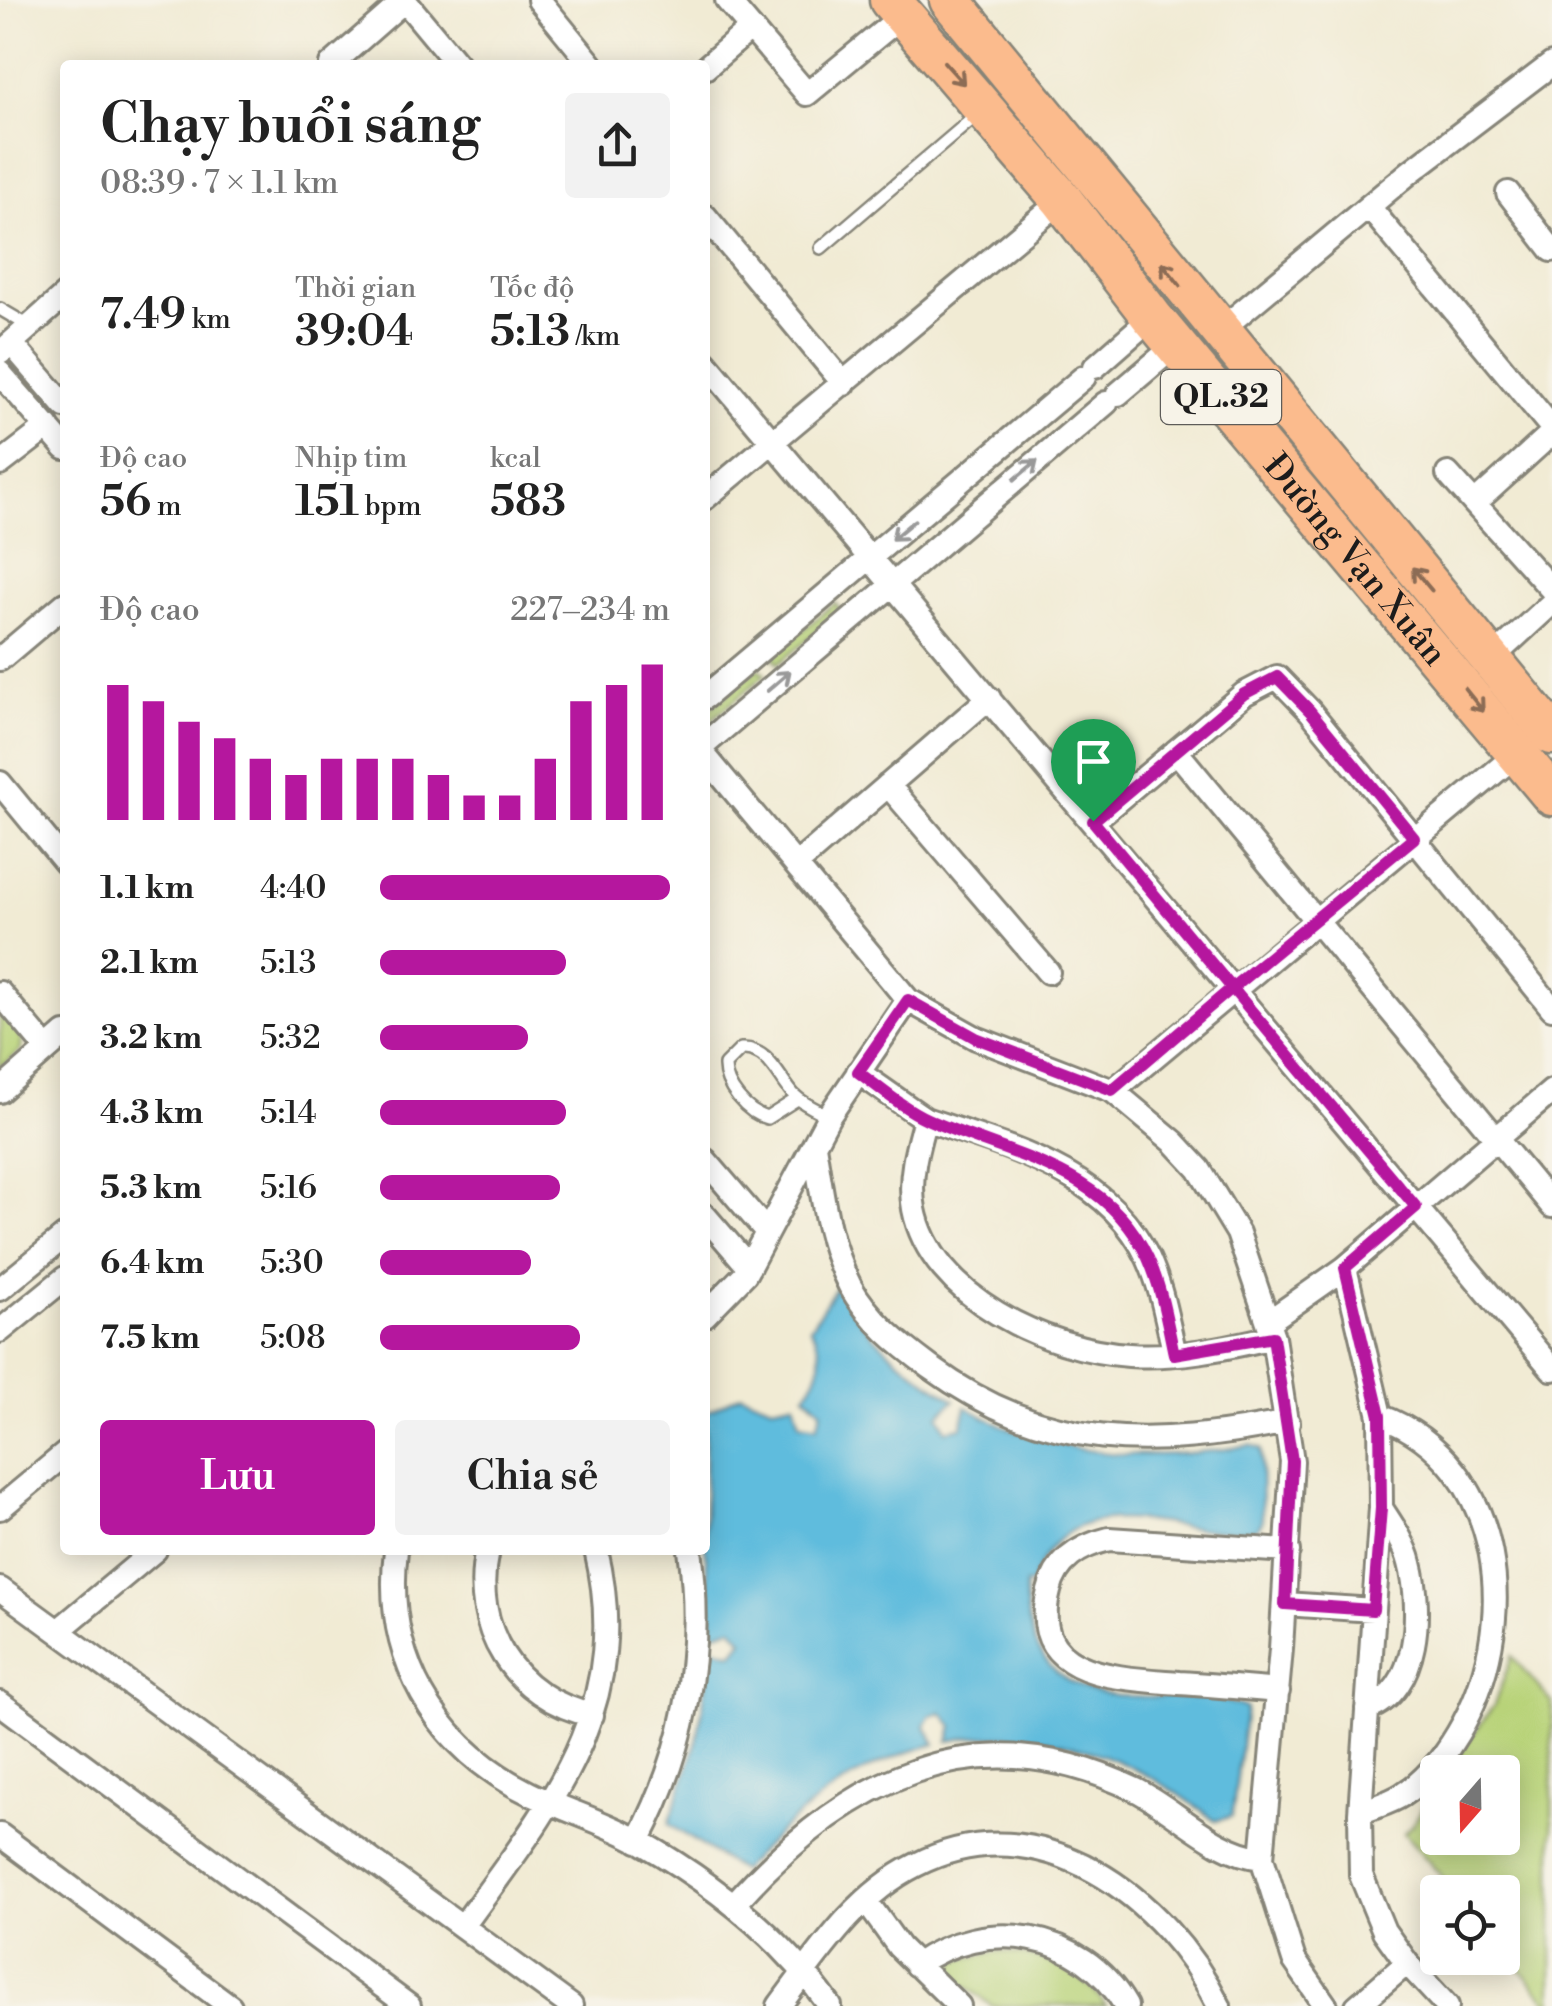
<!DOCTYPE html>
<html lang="vi">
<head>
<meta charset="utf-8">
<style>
	:root { --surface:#fff; --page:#f2f2f2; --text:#222; --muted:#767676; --accent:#b5179e }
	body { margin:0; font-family:"Libre Bodoni",serif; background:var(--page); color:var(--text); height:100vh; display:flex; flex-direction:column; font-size:38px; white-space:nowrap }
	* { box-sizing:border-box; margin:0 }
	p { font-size:32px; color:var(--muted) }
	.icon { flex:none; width:55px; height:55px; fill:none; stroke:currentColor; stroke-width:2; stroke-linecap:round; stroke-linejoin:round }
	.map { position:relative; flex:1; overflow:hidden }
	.side { position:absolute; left:60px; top:60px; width:650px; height:1495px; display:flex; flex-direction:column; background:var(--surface); border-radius:10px; box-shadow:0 5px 25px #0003 }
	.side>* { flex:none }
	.needle { width:65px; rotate:200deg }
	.fabs { position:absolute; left:1420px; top:1755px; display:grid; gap:20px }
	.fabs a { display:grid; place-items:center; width:100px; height:100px; border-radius:10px; background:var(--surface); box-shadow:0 5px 25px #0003; font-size:50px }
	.pin { position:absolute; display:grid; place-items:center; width:85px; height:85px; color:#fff; margin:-102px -42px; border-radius:50% 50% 50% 0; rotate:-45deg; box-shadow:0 0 10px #0007 }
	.pin .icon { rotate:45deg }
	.round { display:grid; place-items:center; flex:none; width:105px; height:105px; border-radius:10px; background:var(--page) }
	.head { display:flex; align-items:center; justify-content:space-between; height:170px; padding:0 40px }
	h1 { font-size:55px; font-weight:600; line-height:75px }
	.figures { display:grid; grid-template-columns:repeat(3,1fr); gap:15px; height:170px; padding:10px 40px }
	.figures div { display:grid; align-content:center }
	.figures b { font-size:42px; font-weight:600 }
	.figures small { font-size:28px; font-weight:400 }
	.figures p { font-size:28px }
	.chart { height:280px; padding:20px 40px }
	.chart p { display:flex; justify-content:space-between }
	.chart svg { width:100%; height:180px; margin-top:10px; stroke:var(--accent); stroke-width:6 }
	.primary-button { display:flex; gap:20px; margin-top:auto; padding:20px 40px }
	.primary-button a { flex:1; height:115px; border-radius:10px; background:var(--accent); color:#fff; font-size:40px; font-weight:600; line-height:115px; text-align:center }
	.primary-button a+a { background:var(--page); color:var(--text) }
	ul { padding:0 40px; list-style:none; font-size:32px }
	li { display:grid; grid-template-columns:160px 120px 1fr; align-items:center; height:75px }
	li i { height:25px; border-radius:12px; background:var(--accent) }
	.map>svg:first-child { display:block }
</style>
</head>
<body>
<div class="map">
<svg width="1552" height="2006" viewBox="0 0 1552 2006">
	<rect width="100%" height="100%" fill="#f7f3e8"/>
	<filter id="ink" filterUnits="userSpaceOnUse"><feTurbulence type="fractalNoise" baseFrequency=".01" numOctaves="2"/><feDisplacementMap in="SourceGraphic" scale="20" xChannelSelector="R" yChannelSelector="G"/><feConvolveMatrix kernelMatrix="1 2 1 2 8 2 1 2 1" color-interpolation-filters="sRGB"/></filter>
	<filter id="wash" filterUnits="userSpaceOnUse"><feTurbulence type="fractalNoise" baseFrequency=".0048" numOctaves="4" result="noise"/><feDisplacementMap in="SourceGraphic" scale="40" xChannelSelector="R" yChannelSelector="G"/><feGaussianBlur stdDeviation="2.25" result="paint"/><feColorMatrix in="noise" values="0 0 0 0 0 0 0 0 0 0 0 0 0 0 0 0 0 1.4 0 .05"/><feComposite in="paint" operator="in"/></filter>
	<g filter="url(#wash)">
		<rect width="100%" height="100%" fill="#f1ebd4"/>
		<path fill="#b8d378" stroke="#6a784a" stroke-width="2.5" d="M835 603 841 611 778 664 772 656Z
			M758 668 765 675 705 725V713Z
			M0 1011 22 1037 21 1050 0 1068Z
			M1512 1656 1552 1703V2006L1503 1949 1502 1892H1455L1404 1833C1422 1817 1423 1801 1437 1783L1438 1838H1502V1772H1446L1494 1705Z
			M999 1951C1043 1956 1080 1968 1106 2006H992L948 1973 958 1960Z"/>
		<path fill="#5ebcdd" stroke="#3d6c7c" stroke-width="2.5" d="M836 1287C865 1336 907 1369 955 1400L939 1415 946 1430 962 1427 966 1407C1058 1460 1150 1463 1251 1445L1261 1449 1262 1522 1257 1529C1177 1544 1072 1471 1031 1584H1026C1024 1599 1028 1625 1035 1642 1073 1726 1181 1680 1246 1708L1232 1816 1215 1821C1140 1760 1046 1722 949 1741L953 1726 942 1713 930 1716 925 1726 936 1744C855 1764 796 1811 741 1871L669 1824 697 1741 712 1647 733 1653 743 1640 732 1627 713 1633 705 1548V1413L741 1394 772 1406 794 1402 800 1423 817 1426 822 1410 805 1394C824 1374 825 1350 810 1328Z"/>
	</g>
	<g filter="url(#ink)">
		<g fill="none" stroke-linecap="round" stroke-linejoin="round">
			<defs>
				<path id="lane" d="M821 248 978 114
					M0 309 29 326
					M797 1099 767 1118C747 1113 724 1086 725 1065L741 1049C768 1047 778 1077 794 1095 803 1104 817 1110 829 1116"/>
				<path id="street" d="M539 0 592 65
					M727 0 807 94 903 15
					M405 1 458 65
					M331 65 405 0
					M705 68 751 28
					M1508 193 1552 250
					M1369 207 1552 428
					M705 216 844 384
					M1218 332 1410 172 1552 64
					M11 343 65 406
					M0 353 65 295
					M705 362 1552 1369
					M1095 367 1152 317
					M0 373 65 448
					M1118 394 1177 344
					M0 464 48 427
					M1448 474 1552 590
					M705 498 1062 200
					M1475 503 1552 433
					M0 659 65 604
					M1490 660 1552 603
					M705 697 1084 377
					M705 744 1106 403
					M1176 751 1552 1206
					M705 756 908 1000 976 1038 1113 1091 1174 1142 1199 1169 1238 1233 1273 1337 1292 1461 1281 1649 1262 1858 1294 1960 1326 2006
					M0 783 65 862
					M888 785 1048 972
					M1093 821 1244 694 1277 677 1310 711 1552 1008
					M797 864 989 698
					M0 993 47 1049
					M858 1072 925 1119
					M0 1091 65 1034
					M1113 1091 1518 753
					M814 1145C822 1193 827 1242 850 1286 869 1320 900 1345 930 1367 1048 1453 1152 1448 1288 1422
					M705 1160 767 1232
					M705 1216 749 1267
					M1345 1268 1380 1416 1381 1508 1360 1813 1361 1875 1384 1931 1407 1963 1447 2006
					M0 1289 65 1236
					M705 1315 745 1274 829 1116 908 1000
					M1268 1322 1345 1268 1552 1091
					M0 1331 65 1278
					M1175 1354C1167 1322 1162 1288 1148 1258 1107 1171 1007 1147 925 1119 917 1147 908 1179 914 1209 931 1297 1047 1350 1129 1355 1177 1358 1226 1348 1273 1337
					M0 1508 65 1454
					M396 1550C383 1656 434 1746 529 1793 566 1811 605 1822 641 1842 714 1884 782 1938 830 2006
					M487 1550C470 1627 513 1698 592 1715
					M0 1589 571 2006
					M1285 1604 1373 1610
					M58 1631 155 1550
					M1278 1691C1245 1688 1212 1685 1179 1683 1120 1678 1027 1678 1049 1591 1056 1560 1080 1546 1109 1539L1288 1551
					M0 1703 409 2006
					M1367 1709C1420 1691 1422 1608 1410 1563 1405 1543 1392 1525 1381 1508
					M1360 1813C1373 1807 1390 1803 1402 1795 1425 1781 1445 1755 1458 1733 1521 1628 1508 1464 1380 1416
					M0 1835 230 2006
					M638 1841C686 1750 704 1652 690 1550
					M866 1901 899 1947 959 2006
					M734 1904C844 1780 974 1711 1136 1790 1176 1810 1216 1854 1262 1858
					M463 1926C549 1807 634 1709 596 1550
					M916 1965C985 1916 1082 1930 1126 2006
					M779 2006C818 1954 856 1895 916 1865 1040 1801 1166 1898 1219 2006
					M1357 2006 1407 1963"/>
				<g id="highway">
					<path id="s1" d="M890 0 1062 200 1152 317 1552 795"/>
					<path d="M950 0 1552 734"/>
				</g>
			</defs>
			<use href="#lane" stroke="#868478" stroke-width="16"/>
			<use href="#street" stroke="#868478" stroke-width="28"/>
			<use href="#highway" stroke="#868478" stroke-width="45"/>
			<use href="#lane" stroke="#fff" stroke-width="11"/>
			<use href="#street" stroke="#fff" stroke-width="22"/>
			<use href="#highway" stroke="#fbbb8d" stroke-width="40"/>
		</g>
		<defs><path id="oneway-shaft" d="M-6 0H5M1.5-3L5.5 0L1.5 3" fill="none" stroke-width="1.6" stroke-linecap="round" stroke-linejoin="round" transform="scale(2.5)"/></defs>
		<g stroke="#8c6c54">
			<use href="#oneway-shaft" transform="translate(954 73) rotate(48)"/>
			<use href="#oneway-shaft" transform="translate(1171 274) rotate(-129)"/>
			<use href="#oneway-shaft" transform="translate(1422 579) rotate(-130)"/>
			<use href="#oneway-shaft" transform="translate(1474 700) rotate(51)"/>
		</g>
		<g stroke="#999">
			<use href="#oneway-shaft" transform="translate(1026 470) rotate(-40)"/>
			<use href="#oneway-shaft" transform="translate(903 530) rotate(140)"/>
			<use href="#oneway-shaft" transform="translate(779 681) rotate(-41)"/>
		</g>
	</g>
	<g fill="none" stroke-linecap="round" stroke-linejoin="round" filter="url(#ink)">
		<defs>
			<path id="route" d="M1093 821 1232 988 1112 1090 976 1038 908 1000 858 1072C880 1088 903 1108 927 1119 1008 1156 1106 1167 1148 1258 1162 1289 1167 1322 1174 1354L1273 1337 1292 1461 1285 1604 1373 1610 1381 1508 1380 1416 1345 1268 1416 1207 1232 988 1414 838 1310 711 1277 677 1244 694 1093 821"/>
		</defs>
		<use href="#route" stroke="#fff" stroke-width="20"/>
		<use href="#route" stroke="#b5179e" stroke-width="12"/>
	</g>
	<g text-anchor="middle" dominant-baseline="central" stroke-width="8" stroke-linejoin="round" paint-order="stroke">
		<rect fill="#f7f3e8" stroke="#5e5c59" stroke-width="2.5" x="1161" y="370" width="120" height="54" rx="8"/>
		<g font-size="32" font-weight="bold" fill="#1c1c1c">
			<text x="1221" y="397">QL.32</text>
		</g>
		<g font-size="35" fill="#1c1c1c" stroke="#f7f3e8">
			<text stroke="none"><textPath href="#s1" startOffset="728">Đường Vạn Xuân</textPath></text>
		</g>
	</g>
</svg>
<div class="fabs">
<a><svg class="needle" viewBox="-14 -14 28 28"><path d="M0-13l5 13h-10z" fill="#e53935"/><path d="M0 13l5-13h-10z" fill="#767676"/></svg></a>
<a><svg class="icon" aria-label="locate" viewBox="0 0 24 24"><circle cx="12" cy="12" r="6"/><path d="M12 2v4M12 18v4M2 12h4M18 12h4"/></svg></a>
</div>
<div class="pin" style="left:1093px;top:821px;background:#1e9e55"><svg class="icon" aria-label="arrive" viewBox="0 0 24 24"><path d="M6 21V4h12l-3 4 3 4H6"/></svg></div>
<section class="side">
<div class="head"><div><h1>Chạy buổi sáng</h1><p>08:39 · 7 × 1.1 km</p></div><a class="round"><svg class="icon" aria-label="share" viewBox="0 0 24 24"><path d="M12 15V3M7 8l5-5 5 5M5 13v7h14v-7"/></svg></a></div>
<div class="figures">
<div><b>7.49<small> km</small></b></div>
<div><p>Thời gian</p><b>39:04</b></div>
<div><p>Tốc độ</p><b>5:13<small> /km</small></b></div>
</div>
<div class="figures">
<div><p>Độ cao</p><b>56<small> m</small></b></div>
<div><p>Nhịp tim</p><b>151<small> bpm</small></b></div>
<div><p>kcal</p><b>583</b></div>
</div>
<div class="chart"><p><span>Độ cao</span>227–234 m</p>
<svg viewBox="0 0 160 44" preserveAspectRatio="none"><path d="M5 44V11M15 44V15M25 44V20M35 44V24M45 44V29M55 44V33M65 44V29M75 44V29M85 44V29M95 44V33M105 44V38M115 44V38M125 44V29M135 44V15M145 44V11M155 44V6"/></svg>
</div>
<ul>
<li><b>1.1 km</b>4:40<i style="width:100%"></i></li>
<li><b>2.1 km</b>5:13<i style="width:64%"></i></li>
<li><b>3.2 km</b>5:32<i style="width:51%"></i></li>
<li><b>4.3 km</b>5:14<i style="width:64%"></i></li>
<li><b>5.3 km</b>5:16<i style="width:62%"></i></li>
<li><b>6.4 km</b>5:30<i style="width:52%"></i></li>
<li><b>7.5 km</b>5:08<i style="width:69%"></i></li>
</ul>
<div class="primary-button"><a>Lưu</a><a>Chia sẻ</a></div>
</section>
</div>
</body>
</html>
